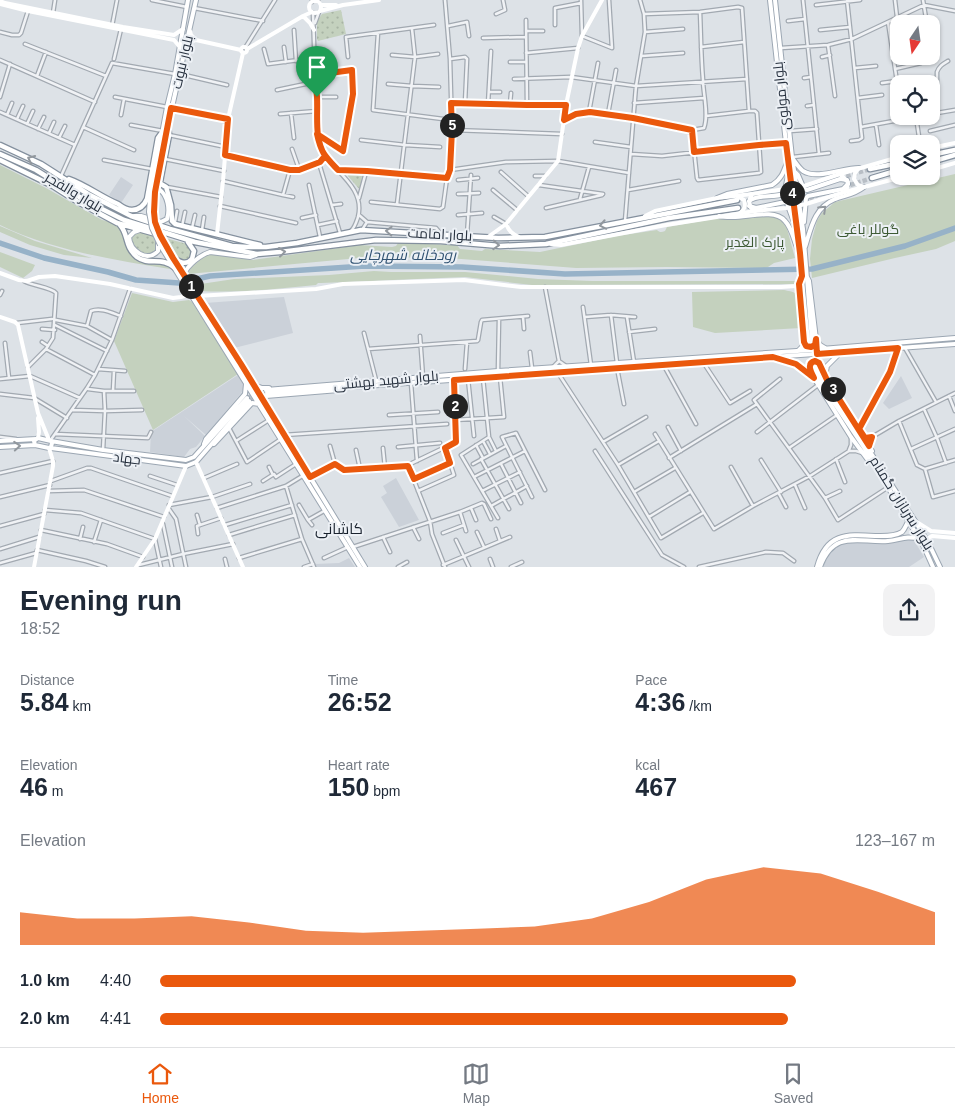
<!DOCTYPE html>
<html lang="en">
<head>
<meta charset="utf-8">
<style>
	:root { --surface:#fff; --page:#f2f2f3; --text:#1f2937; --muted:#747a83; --line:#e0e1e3; --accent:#ea580c }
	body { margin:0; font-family:Arial,Cairo,sans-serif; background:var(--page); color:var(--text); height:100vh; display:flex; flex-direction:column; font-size:19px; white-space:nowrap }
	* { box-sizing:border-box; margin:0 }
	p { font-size:16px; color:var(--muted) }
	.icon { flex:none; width:28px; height:28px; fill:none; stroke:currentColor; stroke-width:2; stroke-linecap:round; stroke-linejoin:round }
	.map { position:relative; height:567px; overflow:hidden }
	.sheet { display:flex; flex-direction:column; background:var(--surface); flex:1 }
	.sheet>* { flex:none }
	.needle { width:32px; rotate:193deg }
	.fabs { position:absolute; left:890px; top:15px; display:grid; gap:10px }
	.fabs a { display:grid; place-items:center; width:50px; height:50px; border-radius:10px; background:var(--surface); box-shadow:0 1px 4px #0004; font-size:25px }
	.pin { position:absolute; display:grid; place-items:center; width:42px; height:42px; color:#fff; margin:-51px -21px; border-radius:50% 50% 50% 0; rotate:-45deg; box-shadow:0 0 5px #0007 }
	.pin .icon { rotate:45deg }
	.km { position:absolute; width:25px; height:25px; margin:-12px; border-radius:50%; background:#222; color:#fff; font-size:14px; line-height:25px; text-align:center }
	.round { display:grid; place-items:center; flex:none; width:52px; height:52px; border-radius:10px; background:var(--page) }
	.summary { display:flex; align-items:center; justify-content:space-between; height:85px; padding:0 20px }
	h1 { font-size:28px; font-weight:700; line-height:38px }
	.stats { display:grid; grid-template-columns:repeat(3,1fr); gap:8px; height:85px; padding:5px 20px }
	.stats div { display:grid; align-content:center }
	.stats b { font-size:25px; font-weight:700 }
	.stats small { font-size:14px; font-weight:400 }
	.stats p { font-size:14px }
	.chart { height:140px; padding:10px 20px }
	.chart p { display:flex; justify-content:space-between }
	.chart svg { width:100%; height:90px; margin-top:5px; fill:var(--accent); opacity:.7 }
	ul { padding:0 20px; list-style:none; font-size:16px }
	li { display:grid; grid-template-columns:80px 60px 1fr; align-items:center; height:38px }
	li i { height:12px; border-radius:6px; background:var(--accent) }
	.dock { display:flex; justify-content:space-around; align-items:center; height:70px; border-top:1px solid var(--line); background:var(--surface); font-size:14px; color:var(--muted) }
	.dock a { display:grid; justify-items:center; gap:2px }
	.dock .on { color:var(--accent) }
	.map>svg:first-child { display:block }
</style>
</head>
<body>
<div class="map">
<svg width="955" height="567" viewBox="0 0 955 567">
	<defs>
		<pattern id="grass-dots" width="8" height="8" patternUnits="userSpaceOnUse" patternTransform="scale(1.25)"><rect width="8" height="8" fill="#c4d1be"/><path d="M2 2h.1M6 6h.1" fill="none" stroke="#a8b4a4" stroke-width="1.8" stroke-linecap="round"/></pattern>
	</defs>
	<rect width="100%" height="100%" fill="#dde2e7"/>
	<path fill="#cbd1d9" d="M121 177 133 185 121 203 109 195Z
		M284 297 293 333 234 348 205 303Z
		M238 375 244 386 242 392 206 435 184 416 205 436 196 447 190 449 184 457 150 452 151 432Z
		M901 376 912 398 889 409 883 403Z
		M396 478 419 520 399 527 381 497 387 493 383 486Z
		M912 539 915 542 924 557 909 567H823L828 556 833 550 840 545 852 542 891 543Z
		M349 558 355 567H315V564L339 563Z"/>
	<path fill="url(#grass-dots)" d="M341 10 346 34 318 41 317 39V21L322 14Z
		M348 173 362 176 360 190 348 176Z
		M138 231 151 233 157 245 156 251 151 255C148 255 145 255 142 254 132 249 127 236 138 231Z
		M165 238 187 244 192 251 191 258 185 262 178 260Z"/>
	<path fill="#c4d1be" d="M0 165 46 188 102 220C132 225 117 245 137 260 144 265 152 262 160 263 163 263 165 265 168 265L170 269C114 260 51 250 0 225Z
		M955 174V241L936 249 895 258 812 278 810 259 812 239 817 221 822 213 835 202Z
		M766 216 778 217 786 225 795 258 774 263 768 267 765 268 667 267 576 268 435 257 428 258 378 257 359 258 188 274 191 268 201 259 207 254H212L230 257 253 260 360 245 392 247 396 246 398 243 457 245 460 249 482 251 485 249 540 252 617 236 657 230C660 233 662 232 665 231L667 227 719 218 730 220Z
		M0 226 35 241 92 258 64 255 30 245 0 232Z
		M0 252 35 265 32 271 23 278 0 267Z
		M374 271 391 272H465L538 279 592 281H798L797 284 532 285 465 277 321 283H318L316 285C277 289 239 293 200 291L194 285 234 279 329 275Z
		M784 290C788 291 793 291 796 294 801 299 800 320 801 328L715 333 693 327 692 292Z
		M132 293 173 302 189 300 192 302 238 374 153 430 114 341Z"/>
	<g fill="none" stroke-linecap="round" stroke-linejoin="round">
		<path stroke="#97b2c8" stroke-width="5.5" d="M0 243 44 258 108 272 136 280 179 283 210 276 365 266 462 267 565 274 812 269 905 246 955 228"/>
		<path stroke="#b8bec5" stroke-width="4" stroke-dasharray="4 2" stroke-linecap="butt" d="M813 347 816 364
			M247 398 266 390
			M249 401 267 393"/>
		<path stroke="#b8bec5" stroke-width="4.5" stroke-dasharray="4.5 2" stroke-linecap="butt" d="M840 178 870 169
			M844 187 872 178
			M780 194 795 192 807 188
			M784 204 797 203 818 195"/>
		<defs>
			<path id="street" d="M152 0 187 7
				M317 0 318 1
				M581 0 582 36 612 48 609 0
				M803 0 819 154
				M847 0 862 138 859 140 851 141
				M895 0 897 17
				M923 0 927 24
				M312 2V0
				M816 5 860 0
				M194 8 263 21
				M53 13 55 0
				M313 13 317 134C319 142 320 149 325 156 339 174 365 190 358 217 356 223 355 227 351 231
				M496 14 505 10 503 0
				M644 14 700 12 738 7 742 8 749 111
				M526 20 527 105
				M788 21 805 19
				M888 22 899 95
				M315 23 319 12
				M555 25V8L581 3
				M112 26 117 0
				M448 26 467 22 469 36
				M294 30 296 61
				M820 30 850 27
				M526 31H543
				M0 32 12 35H19L21 33 28 11
				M645 32 683 29
				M378 33 373 110 443 119
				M483 38 526 37
				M25 44 106 76
				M828 45 835 96
				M284 47 286 62
				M701 47 744 42
				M245 48 275 0
				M781 48 828 45 852 39 924 5 955 11
				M264 49 268 64 314 58
				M893 51 899 50
				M526 53 578 48
				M392 55 415 57 438 54
				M642 56 683 53
				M348 57 346 37 434 25
				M822 57 830 55
				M114 59 121 29
				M450 59 465 57 467 59 465 103
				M0 60 95 102
				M510 62H526
				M855 68 876 66
				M895 69 921 63
				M180 74 227 85
				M315 75 352 70 353 94 343 151 317 134
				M37 76 46 52
				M804 78 811 77
				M514 79 571 77 636 86 747 79
				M882 83 897 81
				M388 84 412 86 439 87
				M277 90 315 82
				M489 92H500
				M0 97 10 64
				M115 97 167 107
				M317 97H336
				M858 98 882 95
				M451 103 527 105H566
				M634 103 704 98
				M488 104 491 51
				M510 104 511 93
				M807 106 814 105
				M171 108 228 119
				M0 112 75 145
				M589 112 598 63
				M291 113 294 138
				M937 113V72C939 66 943 64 948 61
				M280 114 317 111
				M608 114 616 70
				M931 114 955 110
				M7 115 12 103
				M121 115 124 99
				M916 117 920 143
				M17 119 23 106
				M565 119 576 114 589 112 633 118 692 130 704 128C709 115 703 93 703 80 701 57 701 35 700 12
				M27 124 33 111
				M131 125 163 131
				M876 125 879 145
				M83 127 134 150
				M861 127 921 116
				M38 129 44 117
				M452 130 562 134
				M692 130 697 178 698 180 759 173 761 172 757 113 755 111H749L706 116
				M790 131 817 129
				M930 131 955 125
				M49 133 54 122
				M169 135 226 147
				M59 138 65 126
				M361 140 405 145 440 147
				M595 142 631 147
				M292 149 299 169
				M631 154 662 156 759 145 786 143
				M225 155 290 170H299L319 163 325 156
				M793 157 829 153
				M165 159 224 171
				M104 160 152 169
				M319 163 340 233
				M338 170 367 171 447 178
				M450 170 506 162 558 161 629 173
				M501 172 528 196
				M61 176 112 63 175 74
				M535 176H545
				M458 180 478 178
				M223 181 283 195 290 170
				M309 185 320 237
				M539 185 603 194
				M167 187 221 197
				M493 190 517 210
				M628 190 679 181
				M458 194 479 193
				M283 195 293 197
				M359 198 366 172
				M580 199 589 167
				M371 202 440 209 443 207 447 178 450 170 452 130 450 59 445 0
				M397 204 415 57 412 29
				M332 205 341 204
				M220 206 296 223
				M546 208 602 195
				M359 215 367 222
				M458 215 482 213
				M494 217 506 224
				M302 218 316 215
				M625 221 636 86 645 32 644 14 640 0
				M175 222 177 211
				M318 225 337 221
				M182 226 185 212
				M192 228 195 215
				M202 230 204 217
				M362 230 367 222 436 228 441 234
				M467 235 471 175
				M24 281C33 286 51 287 56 293L53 338 46 349 28 367
				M545 287 559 361
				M0 295 2 291
				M583 307 591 365
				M611 315 617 363
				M523 317 524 329
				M585 317 611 315 635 317
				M627 317 634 362
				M56 320 87 326 112 340
				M17 323 52 319
				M55 325 107 351
				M87 326 91 311C101 307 112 313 121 316
				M42 329 55 330
				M629 332 655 329
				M364 333 376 380
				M420 336 423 377
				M42 342 48 346
				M5 343 9 378
				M905 348 936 402
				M46 349 95 375
				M368 349 477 341 478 340 481 322 482 320 528 316
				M530 352 532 368
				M703 362 730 403 750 391
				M663 364 696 424
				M553 367 559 361 566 366
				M617 368 624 404
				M98 369 125 371
				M465 369 467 342
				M498 371 499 319
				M558 373 618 465 661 538 703 513
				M483 378 489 437 496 451
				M0 379 30 376 80 398
				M468 379 474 436
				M780 379 754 400 825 498 838 520 887 488
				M411 383 417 461
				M88 389 104 391H134
				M113 391 114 371
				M0 394 34 398 67 418
				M949 396 955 411
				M924 409 937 438 946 463
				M72 410 105 411 142 410
				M389 415 438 412
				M455 420 504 417 500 377
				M899 421 917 465 925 469 955 460
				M668 427 681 451
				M229 428 247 462 281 439
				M859 429 890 372 898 348
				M757 432 818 385
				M55 434 148 438 151 432
				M655 434 714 529 753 506 810 476 849 451
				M284 435 447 424
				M0 437 16 439
				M489 437 461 455 498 518
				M865 438 872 437 899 421 955 393
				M50 441 87 388 95 375 112 340 130 289
				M236 441 269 420
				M483 441 490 454
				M603 442 646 417
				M476 445 483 458
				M869 445 872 437
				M330 446 335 464
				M398 447 440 443
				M383 448 385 468
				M789 448 837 415
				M911 449 955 429
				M103 450 105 411 104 391
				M356 450 360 469
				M849 450 851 445V439
				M595 451 662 555 684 567
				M849 451H856L862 453
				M669 458 757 404
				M481 459 509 509
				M836 459 845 482
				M761 460 781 492
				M473 464 506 446
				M501 464 521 503
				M408 465 430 521 432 534 445 567
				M618 465 659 441
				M269 467 273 475
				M731 467 753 506
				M925 469 933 497 955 491
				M0 473 53 461
				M150 476 177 485
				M311 477 335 464 344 470 408 465 456 442 454 380
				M474 477 525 451
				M204 478 237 464
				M413 479 450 463
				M51 481 87 468H91L172 496
				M263 481 274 474 276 477 296 464
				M795 485 805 508
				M286 486 302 539 314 567
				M49 491 84 490 164 517
				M418 491 454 475 445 448
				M482 491 520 472
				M634 492 675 468
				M779 494 786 507
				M0 497 50 485
				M532 497 502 437 516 433 545 490
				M825 498 840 491
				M169 505 212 497 250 484
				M299 505 308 520 324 511
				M491 506 527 486
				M217 508 286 486 304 475
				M471 508 476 520
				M169 509 176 519 186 567
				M45 510 81 513 155 539 161 567
				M460 512 466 531
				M197 515 200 525
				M649 517 690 492
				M308 520 312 525
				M163 524 172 567
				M225 525 292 505
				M0 526 44 514
				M413 527 419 539
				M496 529 500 541
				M41 530 107 544 143 557
				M477 532 484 547
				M443 533 464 525
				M198 534 197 526 221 518
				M229 535 295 515
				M383 537 390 552
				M80 539 83 527
				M456 540 469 567
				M94 542 101 520
				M353 547 460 512 482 503 484 504 491 519
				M0 549 39 537
				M37 550 86 561 105 567
				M239 558 302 539
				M324 558 348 547
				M225 559 227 567
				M490 559 493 567
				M0 563 36 553
				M139 565 183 554 233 544
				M443 565 510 537
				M304 567 313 564
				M398 567 407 562
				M511 567 522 562
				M699 567 766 552 783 553 794 561"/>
			<path id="primary" d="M770 0 786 143 797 230 808 341
				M775 0 792 157 803 229 812 341
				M793 159C796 163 799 168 803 171 817 180 842 168 859 168
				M795 172 798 175 804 189 807 190 840 179 847 180
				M717 198 727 194 772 185C782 179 784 171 788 160
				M749 201C758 194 773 198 784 194L788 176
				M749 206 756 208 785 202 787 203 795 225
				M149 212 150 197 167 107 175 74 188 0
				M153 212 155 192 168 125 196 0
				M134 216H141L161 222 167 219C170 210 168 196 160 190L155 192
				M719 216C723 217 727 217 731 217 746 218 774 208 785 221 792 228 794 241 798 250
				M804 222 806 198 808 196 843 189 848 184
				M140 230 134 232 129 237C130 251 147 263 158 251V243
				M163 240 197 296 241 364 365 567
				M160 245 360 567
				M805 247C811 228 814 208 835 199 846 195 854 195 864 187
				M184 274C188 265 200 255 210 252L250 257 256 255
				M807 277 809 281 816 339 820 345 825 348
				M804 342 806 346 811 347 815 345 816 339
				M798 351 803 346 804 342 799 284 801 278
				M840 353 827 366 825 376 872 451
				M777 358 795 364 814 378 851 437 868 460
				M816 364 824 381 915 521 928 542 940 567
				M812 365 821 383 865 449 924 547 933 567
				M813 376C810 370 806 363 815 361L819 363 825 376
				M254 385 262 388H269
				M266 390 498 371 797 351 955 338
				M267 393 955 344
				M264 401 265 397 266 396 339 390 343 388
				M38 438 51 441 52 443 51 447 49 448 35 445 34 441Z
				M0 441 36 439
				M51 441 103 450 186 460 194 457 247 398
				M204 444 206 439 245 394 246 384
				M214 444 252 403 259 404
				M0 447 35 445
				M51 448 186 466 196 462 249 401
				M817 567C826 534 845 534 875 536 884 536 894 537 902 532 905 529 906 525 908 522
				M820 567C834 529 858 543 888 541 900 540 906 535 919 539"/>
			<path id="highway" d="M168 125 169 135 160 182 161 184 166 187 167 190 171 205 172 221 175 224 260 245
				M0 145 41 164 88 194 131 216 170 229 232 246 247 247H266L297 243 361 230 498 238 545 237 737 200
				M0 154 36 170 86 201 124 220 195 242 257 254 280 252 376 240 441 241 500 246 546 244 669 218 738 208
				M931 155 955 150
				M0 160 53 186 78 202 117 223 156 234
				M931 162 955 155
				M870 169 899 163
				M872 178 899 170
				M69 179C86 185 101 197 118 204 122 207 128 210 132 210 140 210 144 206 147 199L158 138 163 131
				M120 225C129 235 124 246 137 257 149 266 162 256 175 268
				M173 258C180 262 186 266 192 259L194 251 188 242"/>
		</defs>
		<use href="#street" stroke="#a2a9b1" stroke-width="5"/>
		<use href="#primary" stroke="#9ca7b3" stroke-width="6"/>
		<use href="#highway" stroke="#84909e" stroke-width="7"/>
		<use href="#street" stroke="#f0f2f5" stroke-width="2.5"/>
		<path stroke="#fff" stroke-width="4" d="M309 7a6 6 0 1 1 12 0a6 6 0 1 1-12 0Z
			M0 1 5 3 123 27 174 35 183 29
			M0 4 28 11 174 40 179 46
			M322 5H336
			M320 11 343 5 379 0
			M303 16 310 23 314 30
			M196 40 241 50
			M187 46 188 43 196 40 191 35 190 31
			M241 50a3 3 0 1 1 6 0a3 3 0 1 1-6 0Z
			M247 49 303 16 312 12
			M931 148 955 143
			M931 170 955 163
			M840 174 899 157
			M845 192 906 176
			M645 216 655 211 717 198 752 194
			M506 224C509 231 512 234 519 237
			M217 234 223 181 228 119 243 53
			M488 237 506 224 558 161 566 105 578 48 582 36 602 0
			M551 244 561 245 666 225 755 211
			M0 273 19 280 27 281 39 277 55 276 110 284 173 298 181 297 191 294
			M197 296 316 289 343 284 464 280 521 287H781L796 286 799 284
			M0 317 15 322 18 325 38 413 49 440
			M38 438 39 432 38 418
			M196 462 243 567
			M915 521 931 531 955 533
			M928 542 929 538 932 536 955 538
			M34 567 53 466V461L49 448
			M136 567 155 539 186 466"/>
		<use href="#primary" stroke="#fff" stroke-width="4"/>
		<use href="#highway" stroke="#fff" stroke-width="4.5"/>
		<defs>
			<path id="primary-bridge" d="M149 212 152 228 160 245
				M153 212 157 229 163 240"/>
		</defs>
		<use href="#primary-bridge" stroke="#9ca7b3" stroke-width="6" stroke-linecap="butt"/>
		<path stroke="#fff" stroke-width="4" d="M859 168 855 173 854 179 858 185 864 187
			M840 174 848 182 847 188 845 192 806 204 786 208 755 211C748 207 748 201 752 194L804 186Z
			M737 196 744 200C746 206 745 209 740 213"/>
		<use href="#primary-bridge" stroke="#fff" stroke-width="4"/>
	</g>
	<defs><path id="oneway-chevron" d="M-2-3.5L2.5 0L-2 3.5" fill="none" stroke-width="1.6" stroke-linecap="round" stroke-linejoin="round" transform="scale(1.25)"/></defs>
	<g stroke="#92989e">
		<use href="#oneway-chevron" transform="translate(31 159) rotate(-155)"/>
		<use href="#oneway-chevron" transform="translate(823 209) rotate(-44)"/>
		<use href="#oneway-chevron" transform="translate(603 225) rotate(169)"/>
		<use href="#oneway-chevron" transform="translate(389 231) rotate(-177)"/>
		<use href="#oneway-chevron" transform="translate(496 245) rotate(3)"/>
		<use href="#oneway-chevron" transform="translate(282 252) rotate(-7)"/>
		<use href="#oneway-chevron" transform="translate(17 446) rotate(-4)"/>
	</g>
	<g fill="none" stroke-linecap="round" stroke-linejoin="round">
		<defs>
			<path id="route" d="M317 97C318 117 314 138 325 156L320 162 299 170H290L225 155 228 119 171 108 155 192 154 212 155 222 160 235 173 258 241 364 310 477 335 464 344 470 408 466 414 479 450 463 445 448 456 442 454 380 773 357 796 364 814 378C811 372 806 363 815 361L819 363 827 380 869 446 872 437 865 438 859 429 890 372 898 348 817 354 816 339 815 345 811 347 806 346 804 342 799 284 802 276 800 253 786 143 759 145 694 152 692 130 633 118 590 112 576 114 564 120 566 105H527L451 103 452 130 450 170 447 178 367 171 338 170C325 156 321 153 317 134L343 151 353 94 352 70 315 75 317 97"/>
		</defs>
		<use href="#route" stroke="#fff" stroke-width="10"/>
		<use href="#route" stroke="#ea580c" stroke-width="6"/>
	</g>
	<g text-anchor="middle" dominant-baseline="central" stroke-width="4" stroke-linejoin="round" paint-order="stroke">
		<g font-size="14" fill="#26303e" stroke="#ecf0f5">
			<text transform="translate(182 62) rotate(-77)">بلوار نبوت</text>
			<text transform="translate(781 96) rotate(-96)">بلوار مولوی</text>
			<text transform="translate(74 192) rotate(31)">بلوار والفجر</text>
			<text transform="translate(440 234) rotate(3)">بلوار امامت</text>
			<text transform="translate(386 380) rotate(-5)">بلوار شهید بهشتی</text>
			<text transform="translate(127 458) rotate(7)">جهاد</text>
			<text transform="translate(902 503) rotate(58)">بلوار سربازان گمنام</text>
		</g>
		<g font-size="14" fill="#3d5a34" stroke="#ecf0f5">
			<text x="868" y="229">گوللر باغی</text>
			<text x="755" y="242">پارک الغدیر</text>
		</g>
		<g font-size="15" font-style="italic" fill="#305272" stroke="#ecf0f5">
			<text x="403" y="254">رودخانه شهرچایی</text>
		</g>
		<g font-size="15" fill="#19222e" stroke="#ecf0f5">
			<text x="339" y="528">کاشانی</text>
		</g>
	</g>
</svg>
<div class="fabs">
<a><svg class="needle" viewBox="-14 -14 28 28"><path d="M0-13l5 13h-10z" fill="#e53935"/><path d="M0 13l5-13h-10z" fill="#747a83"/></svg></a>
<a><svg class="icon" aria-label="locate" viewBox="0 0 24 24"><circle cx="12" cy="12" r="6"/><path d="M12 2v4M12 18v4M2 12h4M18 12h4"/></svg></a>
<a><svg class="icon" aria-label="layers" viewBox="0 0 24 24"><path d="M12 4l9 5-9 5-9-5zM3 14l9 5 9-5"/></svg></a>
</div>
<div class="pin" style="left:317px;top:97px;background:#1e9e55"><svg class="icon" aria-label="arrive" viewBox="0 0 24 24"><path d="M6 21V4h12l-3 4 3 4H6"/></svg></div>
<b class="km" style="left:191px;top:286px">1</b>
<b class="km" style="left:455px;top:406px">2</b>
<b class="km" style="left:833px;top:389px">3</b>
<b class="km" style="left:792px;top:193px">4</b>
<b class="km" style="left:452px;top:125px">5</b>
</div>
<section class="sheet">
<div class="summary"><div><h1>Evening run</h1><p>18:52</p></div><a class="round"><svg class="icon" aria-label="share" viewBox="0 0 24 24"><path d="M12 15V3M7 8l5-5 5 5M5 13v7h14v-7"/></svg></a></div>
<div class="stats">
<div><p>Distance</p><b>5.84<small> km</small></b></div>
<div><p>Time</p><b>26:52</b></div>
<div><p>Pace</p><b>4:36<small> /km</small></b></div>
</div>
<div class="stats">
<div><p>Elevation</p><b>46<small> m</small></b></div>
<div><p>Heart rate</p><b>150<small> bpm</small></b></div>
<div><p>kcal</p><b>467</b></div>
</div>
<div class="chart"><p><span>Elevation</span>123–167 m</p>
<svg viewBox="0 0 160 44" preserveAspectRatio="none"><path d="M0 44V28L10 31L20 31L30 30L40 33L50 37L60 38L70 37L80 36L90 35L100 31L110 23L120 12L130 6L140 9L150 18L160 28V44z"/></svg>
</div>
<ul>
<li><b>1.0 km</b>4:40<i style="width:82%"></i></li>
<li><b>2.0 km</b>4:41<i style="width:81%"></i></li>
</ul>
</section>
<nav class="dock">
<a class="on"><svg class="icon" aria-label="home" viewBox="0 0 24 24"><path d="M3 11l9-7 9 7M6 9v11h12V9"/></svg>Home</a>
<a><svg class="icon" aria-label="map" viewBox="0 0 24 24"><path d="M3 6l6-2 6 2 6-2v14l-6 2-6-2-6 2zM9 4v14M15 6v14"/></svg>Map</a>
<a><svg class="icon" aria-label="saved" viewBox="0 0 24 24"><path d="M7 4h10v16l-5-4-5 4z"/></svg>Saved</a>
</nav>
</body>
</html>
